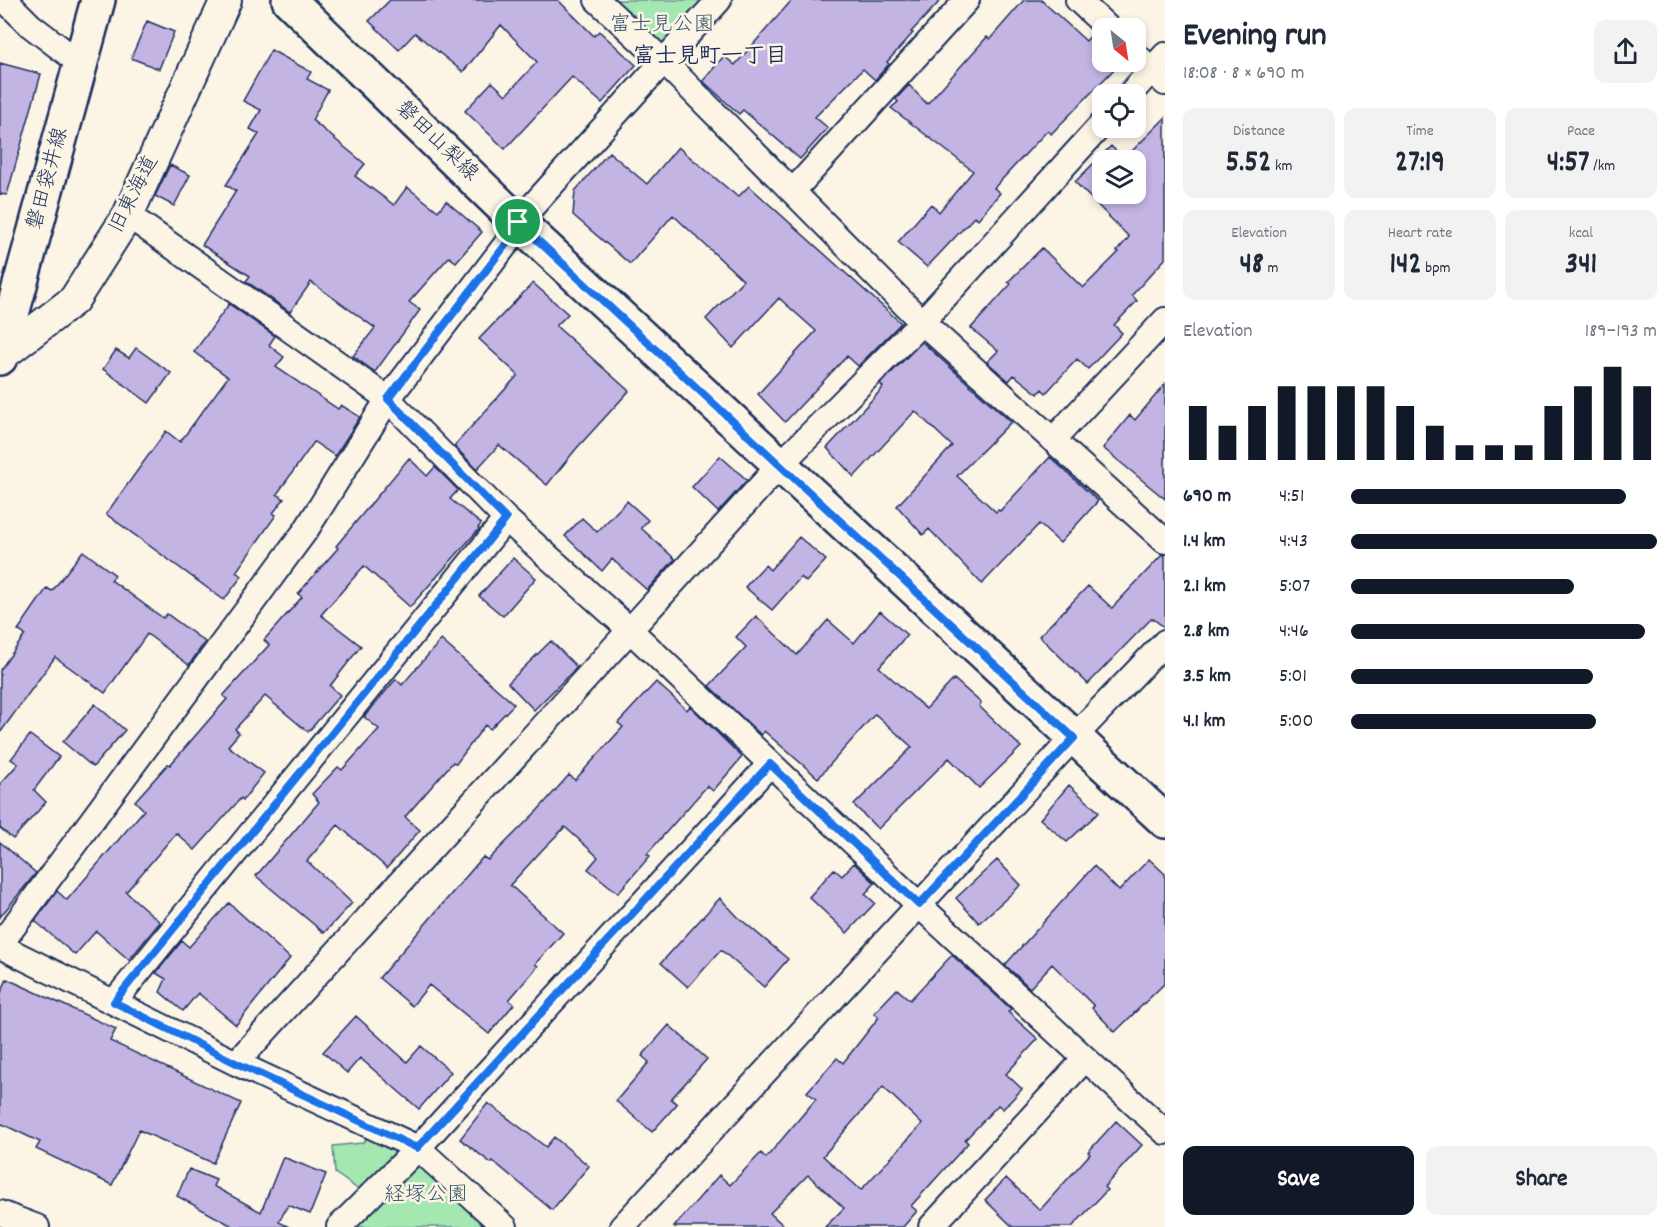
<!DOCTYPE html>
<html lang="en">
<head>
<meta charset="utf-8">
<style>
	:root { --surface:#fff; --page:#f2f2f3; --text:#1f2937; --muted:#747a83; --accent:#111827 }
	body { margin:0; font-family:Dekko,"Klee One",sans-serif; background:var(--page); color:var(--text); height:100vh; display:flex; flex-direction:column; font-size:22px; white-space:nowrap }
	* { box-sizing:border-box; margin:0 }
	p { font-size:20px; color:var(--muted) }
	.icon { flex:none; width:33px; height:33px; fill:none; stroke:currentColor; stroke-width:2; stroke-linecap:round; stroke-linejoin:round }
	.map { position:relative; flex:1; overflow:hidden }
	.drawer { display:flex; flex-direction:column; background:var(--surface); width:510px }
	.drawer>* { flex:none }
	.needle { width:39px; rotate:150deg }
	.controls { position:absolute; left:1092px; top:18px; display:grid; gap:12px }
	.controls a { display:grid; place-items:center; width:54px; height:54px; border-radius:12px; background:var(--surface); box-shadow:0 3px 9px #0003; font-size:30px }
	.pin { position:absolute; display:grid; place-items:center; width:51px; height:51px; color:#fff; margin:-26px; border:3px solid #fff; border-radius:50%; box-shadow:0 2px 6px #0007 }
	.round { display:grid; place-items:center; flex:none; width:63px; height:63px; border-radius:12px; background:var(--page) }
	.headline { display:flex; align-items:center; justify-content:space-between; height:102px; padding:0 18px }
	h1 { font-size:33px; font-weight:700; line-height:45px }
	.figures { display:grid; grid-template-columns:repeat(3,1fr); gap:9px; height:102px; padding:6px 18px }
	.figures div { display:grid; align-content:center; border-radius:12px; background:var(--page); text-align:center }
	.figures b { font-size:30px; font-weight:700 }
	.figures small { font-size:16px; font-weight:400 }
	.figures p { font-size:16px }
	.chart { height:168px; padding:12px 18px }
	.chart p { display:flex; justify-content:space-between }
	.chart svg { width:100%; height:108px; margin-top:6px; stroke:var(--accent); stroke-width:6 }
	.action { display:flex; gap:12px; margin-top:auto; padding:12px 18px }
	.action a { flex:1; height:69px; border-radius:12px; background:var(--accent); color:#fff; font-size:24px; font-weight:700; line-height:69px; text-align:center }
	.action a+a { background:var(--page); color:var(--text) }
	ul { padding:0 18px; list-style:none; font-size:20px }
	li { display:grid; grid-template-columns:96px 72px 1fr; align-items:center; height:45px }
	li i { height:15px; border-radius:8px; background:var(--accent) }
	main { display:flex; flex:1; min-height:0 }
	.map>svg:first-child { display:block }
</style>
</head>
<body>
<main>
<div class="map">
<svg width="1165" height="1227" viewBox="0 0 1165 1227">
	<rect width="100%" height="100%" fill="#fcf5e5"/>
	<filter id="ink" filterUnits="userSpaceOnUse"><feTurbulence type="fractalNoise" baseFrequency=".0167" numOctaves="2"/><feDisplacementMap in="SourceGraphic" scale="12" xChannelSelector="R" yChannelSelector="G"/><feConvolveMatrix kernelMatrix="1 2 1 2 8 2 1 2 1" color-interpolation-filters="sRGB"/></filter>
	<g filter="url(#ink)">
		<path fill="#a5e7b1" stroke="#608b88" stroke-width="1.5" d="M597 0H718L664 62Z
			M370 1136 418 1165 505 1227H339L369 1197 335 1173 333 1146 362 1143Z"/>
		<path fill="#c4b4e4" stroke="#1b2f5e" stroke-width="1.5" fill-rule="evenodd" d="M390 0H558L594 36 599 31 636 65 602 103 572 77 505 149 465 111 492 82 506 95 537 62 501 25 463 72 415 33 399 50 369 21Z
			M792 0H941L911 32 913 33 887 62 889 64 875 80 863 69 815 117 828 128 800 159 743 110 739 114 703 81 724 56 735 65Z
			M1024 0H1041L1086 41 1093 33 1102 41V62H1121L1051 134 1047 131 994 188 1000 193 978 219 975 216 927 267 898 242 931 204 939 212 973 171 891 108 898 102 896 99 909 85 927 104 987 37 990 39Z
			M147 21 174 32 159 69 131 58Z
			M271 50 311 72 307 79 328 90 312 120 365 164 355 176 394 205 407 187 438 211 446 201 482 232 456 262 449 257 409 302 420 310 375 372 353 356 375 328 311 282 290 312 246 281 250 276 202 245 236 191 226 185 259 134 250 129 261 110 243 101Z
			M0 63 41 74 7 195 0 194Z
			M1165 118V259L1132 295 1137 301 1114 325 1122 333 1088 369 1077 359 1046 393 1042 389 1038 394 1014 375 1009 381 987 362 998 351 971 328 1011 284 1008 282 1042 248 1083 288 1119 252 1117 251 1129 237 1075 182 1111 146 1124 159ZM1102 160H1136V194H1102Z
			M678 147 738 197 749 186 901 323 858 366 847 356 785 422 758 394 816 331 779 298 733 348 706 319 743 280 673 215 630 264 573 215 575 191 609 152 647 184Z
			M170 165 190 175 174 206 155 196Z
			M533 283 568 314 556 326 629 391 576 449 547 485 499 445 477 469 454 446 518 375 479 339Z
			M229 304 275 336 269 345 284 357 276 367 338 409 341 405 360 417 335 456 314 442 277 494 284 499 273 513 276 515 236 572 242 576 224 600 106 514 166 431 180 442 228 377 194 352Z
			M922 342 1011 422 957 476 996 512 998 510 1000 511 1050 457 1098 501 1060 543 1039 524 982 584 929 529 923 535 897 506 952 446 915 411 854 477 827 448 881 390 883 387 880 384Z
			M136 348 171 373 149 403 103 369 116 350 129 358Z
			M1165 384V499L1103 448 1130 415 1135 420Z
			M720 456 747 480 718 512 692 487Z
			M409 458 427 476 435 467 458 490 450 499 481 524 478 528 479 529 410 607 364 566 321 615 361 646 330 686 340 695 308 732 265 696 235 729 239 733 228 746 264 773 243 800 241 798 195 850 176 833 126 892 160 922 129 960 96 931 75 955 35 921 57 891 67 900 144 810 135 801 168 764 170 765 227 699 223 696 269 645 264 640 302 597 298 594 338 548 336 546Z
			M627 501 648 520 641 528 675 559 647 590 612 559 602 571 565 536 582 518 597 532Z
			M799 537 826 560 806 582 801 577 772 610 745 587 765 565 770 570Z
			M83 551 115 575 111 580 163 618 167 614 205 642 189 665 147 634 105 693 55 657 0 733V670L25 635 18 630 47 588 52 591Z
			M1162 555H1165V628L1152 618 1088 684 1039 636 1088 586 1112 608Z
			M513 558 536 578 503 616 479 596Z
			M880 611 907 635 879 667 926 709 954 679 981 703 979 706 1021 747 979 788 949 758 878 829 854 805 912 747 875 714 818 778 764 731 761 735 709 686 746 647 736 637 756 616 797 655 828 620 854 643Z
			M441 640 514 704 490 729 485 725 456 764 453 762 405 817 420 830 387 868 338 825 307 861 352 903 324 933 256 876 319 802 312 794 338 767 342 770 379 729 364 717 396 679 402 685Z
			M551 641 577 667 534 710 508 683Z
			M656 682 687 710 690 706 742 757 713 791 707 786 647 854 650 856 618 893 588 869 598 857 565 827 543 849 510 885 563 933 535 964 538 966 509 1000 514 1004 489 1034 429 985 412 1006 379 978 483 857 488 860 538 810 569 775 575 780 623 727 618 723Z
			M95 704 125 730 93 767 63 742Z
			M30 735 59 757 34 790 46 802 13 839 0 828V784L18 764 11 759Z
			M1069 785 1099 812 1067 842 1040 819Z
			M0 842 36 873 0 917Z
			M1149 859 1165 874V983L1115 1032 1092 1008 1094 1006 1052 964 1030 988 1005 965 1094 866 1119 891Z
			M997 860 1021 885 979 923 956 898Z
			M854 863 875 883 865 894 875 903 847 933 809 897 834 869 842 876Z
			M720 898 738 917 788 959 764 987 721 950 688 987 661 963Z
			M229 903 290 958 236 1025 198 993 183 1011 160 992 166 979 156 973 182 941 189 947Z
			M952 955 1011 1009 1008 1012 1038 1039 1006 1074 1022 1089 1003 1109 998 1105 965 1140 968 1143 911 1206 917 1211 903 1227H825L844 1208 808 1175 770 1213 785 1227H674L719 1175 730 1185 761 1153 766 1158 816 1099 807 1092 837 1058 843 1063 879 1017 874 1013 897 989 910 1000ZM883 1087 922 1124 861 1190 823 1156Z
			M7 979 116 1029 110 1041 241 1103 213 1163 139 1130 112 1185 36 1149 40 1142 0 1123V995Z
			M356 1016 407 1062 421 1046 451 1072 419 1109 360 1058 347 1073 323 1052Z
			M669 1025 707 1059 671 1099 677 1104 652 1132 616 1101 649 1062 642 1056Z
			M488 1103 546 1147 554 1137 589 1166 552 1210 493 1161 491 1163 460 1139Z
			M1116 1121 1142 1145 1104 1187 1107 1190 1072 1227H1013L985 1200 1006 1178 1040 1210 1090 1154 1088 1152Z
			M283 1157 326 1174 310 1214 288 1205 279 1222 289 1227H234L177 1196 189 1169 216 1180 213 1186 261 1212Z"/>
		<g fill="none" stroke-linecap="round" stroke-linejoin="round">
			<defs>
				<path id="minor" d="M5 0 30 25 81 64
					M597 0 664 62 922 322 1165 541
					M1078 0 1108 28
					M1136 55 1165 83
					M1130 94 1165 55
					M793 191 967 0
					M128 215 388 399 506 519 629 629 919 905 1165 1132
					M1053 440 1165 320
					M0 945 306 530 388 399 507 243 518 222 719 0
					M0 946 236 1063 418 1148 505 1227
					M114 1002 506 519
					M236 1063 780 465 922 322 1102 124
					M0 1213 37 1227
					M339 1227 418 1148 770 764
					M622 1227 1074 737 1165 642
					M931 1227 1085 1059"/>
				<path id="tertiary" d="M0 357 74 300 128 215 226 0"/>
				<path id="secondary" d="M289 0 518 222 1165 821
					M0 358 98 0"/>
			</defs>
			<use href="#minor" stroke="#1b2f5e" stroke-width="28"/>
			<use href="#tertiary" stroke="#1b2f5e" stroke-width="34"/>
			<use href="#secondary" stroke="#1b2f5e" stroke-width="38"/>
			<use href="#minor" stroke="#fcf5e5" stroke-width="24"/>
			<use href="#tertiary" stroke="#fcf5e5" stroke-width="30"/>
			<use href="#secondary" stroke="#fcf5e5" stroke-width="33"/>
		</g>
	</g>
	<g fill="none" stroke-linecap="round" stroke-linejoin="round" filter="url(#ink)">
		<defs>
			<path id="route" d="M518 222 1074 738 919 905 770 764 417 1148 236 1063 114 1002 506 519 388 399 507 243Z"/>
		</defs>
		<use href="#route" stroke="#fff" stroke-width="12"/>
		<use href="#route" stroke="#1a73e8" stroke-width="8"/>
	</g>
	<g text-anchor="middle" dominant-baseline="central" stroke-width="5" stroke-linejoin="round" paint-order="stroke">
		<g font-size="21" fill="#37546f" stroke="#fcf5e5">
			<text x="662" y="26">富士見公園</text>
			<text x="426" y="1196">経塚公園</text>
		</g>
		<g font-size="21" fill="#1b2f5e" stroke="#fcf5e5">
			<text transform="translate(436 142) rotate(44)">磐田山梨線</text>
			<text transform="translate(49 179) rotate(-75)">磐田袋井線</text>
			<text transform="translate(135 195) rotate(-63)">旧東海道</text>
		</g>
		<g font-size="22" font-weight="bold" fill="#1b2f5e" stroke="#fcf5e5">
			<text x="710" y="57">富士見町一丁目</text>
		</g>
	</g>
</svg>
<div class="controls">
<a><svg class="needle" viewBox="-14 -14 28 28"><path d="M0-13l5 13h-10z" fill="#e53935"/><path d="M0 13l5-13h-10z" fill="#747a83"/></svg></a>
<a><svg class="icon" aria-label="locate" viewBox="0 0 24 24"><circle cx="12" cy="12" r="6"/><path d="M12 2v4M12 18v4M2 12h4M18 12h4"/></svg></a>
<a><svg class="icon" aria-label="layers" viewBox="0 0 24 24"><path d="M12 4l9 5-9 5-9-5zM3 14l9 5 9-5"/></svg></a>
</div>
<div class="pin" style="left:518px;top:222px;background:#1e9e55"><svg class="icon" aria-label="arrive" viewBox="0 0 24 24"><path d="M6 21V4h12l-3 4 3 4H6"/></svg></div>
</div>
<section class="drawer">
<div class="headline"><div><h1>Evening run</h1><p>18:08 · 8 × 690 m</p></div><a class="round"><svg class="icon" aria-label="share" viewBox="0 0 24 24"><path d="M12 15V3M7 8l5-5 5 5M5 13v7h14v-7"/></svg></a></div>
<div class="figures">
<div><p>Distance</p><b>5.52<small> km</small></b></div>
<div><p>Time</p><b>27:19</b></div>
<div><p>Pace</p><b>4:57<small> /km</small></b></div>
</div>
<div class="figures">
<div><p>Elevation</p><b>48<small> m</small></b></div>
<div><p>Heart rate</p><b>142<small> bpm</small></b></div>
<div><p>kcal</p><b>341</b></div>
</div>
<div class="chart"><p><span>Elevation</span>189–193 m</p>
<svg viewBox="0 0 160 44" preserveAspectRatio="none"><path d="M5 44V22M15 44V30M25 44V22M35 44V14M45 44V14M55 44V14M65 44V14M75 44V22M85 44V30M95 44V38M105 44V38M115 44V38M125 44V22M135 44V14M145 44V6M155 44V14"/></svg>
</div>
<ul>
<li><b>690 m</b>4:51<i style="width:90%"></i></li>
<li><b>1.4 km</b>4:43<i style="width:100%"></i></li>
<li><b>2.1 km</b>5:07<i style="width:73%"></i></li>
<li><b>2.8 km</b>4:46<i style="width:96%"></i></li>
<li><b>3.5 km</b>5:01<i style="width:79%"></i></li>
<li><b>4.1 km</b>5:00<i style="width:80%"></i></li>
</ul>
<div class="action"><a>Save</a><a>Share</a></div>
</section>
</main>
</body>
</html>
